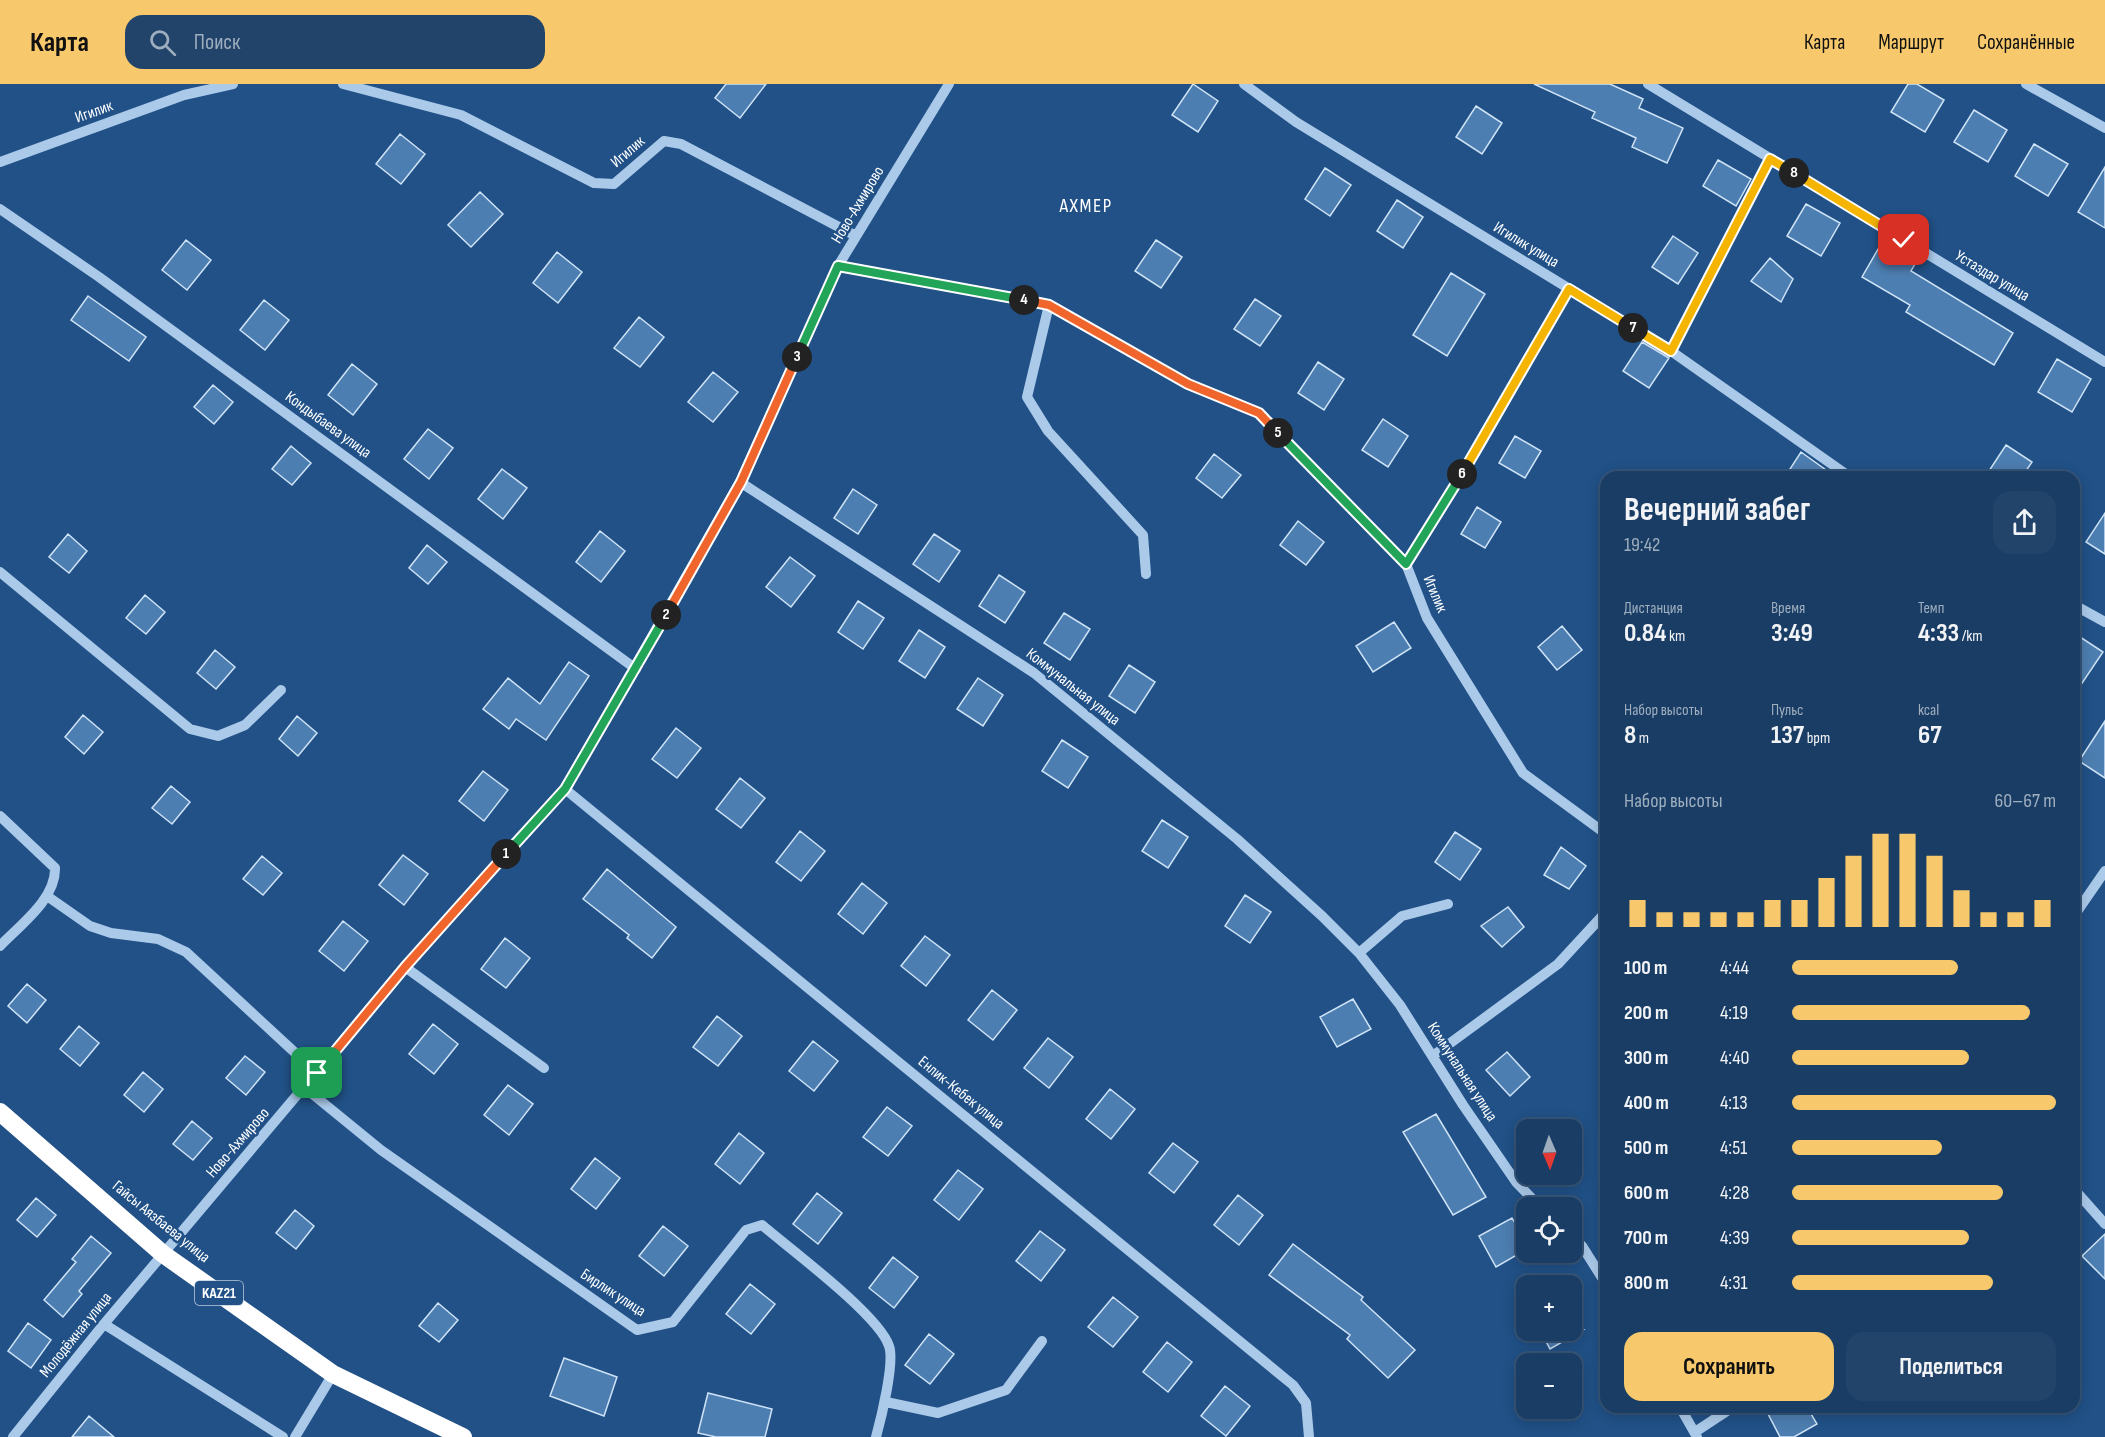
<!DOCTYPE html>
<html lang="ru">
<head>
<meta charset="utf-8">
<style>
	:root { --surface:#193d65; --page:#22446b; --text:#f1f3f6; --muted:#9faebf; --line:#375679; --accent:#f7c96c }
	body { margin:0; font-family:"Sofia Sans Condensed",sans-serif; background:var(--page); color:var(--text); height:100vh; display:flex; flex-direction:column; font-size:22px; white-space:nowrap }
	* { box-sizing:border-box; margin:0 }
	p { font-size:20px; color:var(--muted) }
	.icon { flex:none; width:33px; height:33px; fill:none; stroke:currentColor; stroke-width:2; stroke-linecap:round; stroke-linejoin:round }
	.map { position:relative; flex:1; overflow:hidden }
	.side { position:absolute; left:1600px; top:387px; width:480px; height:942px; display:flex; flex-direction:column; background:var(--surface); border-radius:18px; box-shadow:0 3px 15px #0003,0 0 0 2px var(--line) }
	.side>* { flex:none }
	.needle { width:39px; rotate:178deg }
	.tools { position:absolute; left:1516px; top:1035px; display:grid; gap:12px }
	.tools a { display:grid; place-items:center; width:66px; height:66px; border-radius:12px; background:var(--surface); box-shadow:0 3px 15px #0003,0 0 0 2px var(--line); font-size:30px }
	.pin { position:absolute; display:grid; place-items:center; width:51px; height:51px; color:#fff; margin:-26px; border-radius:12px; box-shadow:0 3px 9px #0006 }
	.km { position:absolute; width:30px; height:30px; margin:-15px; border-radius:50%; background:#222; color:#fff; font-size:16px; line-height:30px; text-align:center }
	.round { display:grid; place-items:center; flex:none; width:63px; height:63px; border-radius:18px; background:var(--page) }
	.headline { display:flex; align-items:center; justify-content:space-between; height:102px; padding:0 24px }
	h1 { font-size:33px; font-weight:700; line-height:45px }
	.figures { display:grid; grid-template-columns:repeat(3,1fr); gap:9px; height:102px; padding:6px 24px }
	.figures div { display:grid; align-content:center }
	.figures b { font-size:26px; font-weight:700 }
	.figures small { font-size:16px; font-weight:400 }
	.figures p { font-size:16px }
	.chart { height:168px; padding:12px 24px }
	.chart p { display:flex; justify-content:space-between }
	.chart svg { width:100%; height:108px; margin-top:6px; stroke:var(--accent); stroke-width:6 }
	.primary-button { display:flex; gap:12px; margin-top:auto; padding:12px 24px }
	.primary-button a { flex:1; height:69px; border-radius:18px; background:var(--accent); color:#111; font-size:24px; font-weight:700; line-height:69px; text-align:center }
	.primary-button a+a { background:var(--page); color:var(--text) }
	ul { padding:0 24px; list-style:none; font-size:20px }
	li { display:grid; grid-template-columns:96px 72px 1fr; align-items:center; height:45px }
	li i { height:15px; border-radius:8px; background:var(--accent) }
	header { display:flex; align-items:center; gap:36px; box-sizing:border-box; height:84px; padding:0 30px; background:var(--accent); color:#111 }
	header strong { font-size:28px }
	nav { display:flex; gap:33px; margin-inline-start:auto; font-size:21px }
	.search { width:420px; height:54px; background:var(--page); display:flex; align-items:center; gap:15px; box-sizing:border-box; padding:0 21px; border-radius:18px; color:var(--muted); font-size:22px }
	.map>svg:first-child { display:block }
</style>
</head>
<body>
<header>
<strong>Карта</strong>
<div class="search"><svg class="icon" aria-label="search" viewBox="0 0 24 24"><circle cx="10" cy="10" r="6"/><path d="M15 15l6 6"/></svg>Поиск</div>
<nav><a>Карта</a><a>Маршрут</a><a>Сохранённые</a></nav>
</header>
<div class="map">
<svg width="2105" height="1353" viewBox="0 0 2105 1353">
	<rect width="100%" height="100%" fill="#215187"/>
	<path fill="#4d7eb1" stroke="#cfe3f7" stroke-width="1.5" d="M726 0H766L740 34 715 14Z
		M1193 0 1218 17 1198 48 1172 31Z
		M1534 0H1610L1643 15 1639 24 1683 44 1667 79 1632 63 1636 54 1592 34 1595 28Z
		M1908 0H1917L1944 16 1925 48 1891 28Z
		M1476 22 1502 39 1482 70 1456 53Z
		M1974 26 2007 46 1988 78 1954 58Z
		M400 50 425 70 401 100 376 80Z
		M2034 60 2068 80 2048 112 2015 92Z
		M1718 76 1751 95 1736 122 1703 102Z
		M2105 83V144L2078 128Z
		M1325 84 1351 101 1330 132 1305 115Z
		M480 108 503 130 471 163 448 141Z
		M1397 116 1423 133 1403 164 1377 147Z
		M1806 120 1840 139 1821 172 1787 152Z
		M1673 152 1698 169 1678 200 1652 183Z
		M186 156 211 176 187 206 162 186Z
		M1156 156 1182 173 1161 204 1135 187Z
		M1881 160 1915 180 1911 187 2013 249 1994 281 1906 228 1910 221 1862 193Z
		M557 168 582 188 558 219 533 199Z
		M1770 174 1793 195 1781 218 1751 197Z
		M1451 189 1485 210 1447 272 1413 251Z
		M88 212 146 253 129 277 71 236Z
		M1255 215 1281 232 1260 262 1234 245Z
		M264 216 289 236 265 266 240 246Z
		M639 233 664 253 640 283 614 264Z
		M1642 258 1669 274 1649 304 1623 287Z
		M2057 275 2091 295 2072 328 2038 308Z
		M1318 278 1344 295 1324 326 1298 309Z
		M352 280 377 300 353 331 328 311Z
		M713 288 738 308 713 338 688 318Z
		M213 301 233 318 214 340 194 323Z
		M1383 335 1408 352 1388 383 1362 366Z
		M428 345 453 364 429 395 404 375Z
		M1515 352 1541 367 1525 394 1499 379Z
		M2006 361 2032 378 2022 393H1985Z
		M291 362 311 379 292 401 272 385Z
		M1801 368 1826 386 1822 393H1802L1790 385Z
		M1214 370 1241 391 1222 414 1196 394Z
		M502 385 527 404 503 435 478 415Z
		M853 405 877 421 858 450 834 434Z
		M1477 423 1501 438 1485 464 1461 450Z
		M2105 429V470L2086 458Z
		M1298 437 1324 458 1306 481 1280 461Z
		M600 447 625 467 601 498 576 478Z
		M68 450 87 467 69 489 49 473Z
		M934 450 960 467 939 498 913 480Z
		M427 461 447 478 428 500 409 484Z
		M790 473 815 492 791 523 766 503Z
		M999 491 1025 508 1005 539 979 522Z
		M145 511 165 528 146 550 126 534Z
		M858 517 884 534 863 565 838 548Z
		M1064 529 1090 545 1070 576 1044 559Z
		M1394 538 1411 564 1373 588 1356 562Z
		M1562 542 1582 566 1557 586 1538 563Z
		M919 546 945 563 925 594 899 577Z
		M2074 549 2103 568 2074 611Z
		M215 566 235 583 216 605 197 589Z
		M569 578 589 592 546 656 516 635 509 645 483 625 508 594 540 620Z
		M1129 581 1155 598 1135 629 1109 612Z
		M978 594 1003 611 983 642 957 625Z
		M83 631 103 648 84 670 65 653Z
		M297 632 317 649 298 672 279 655Z
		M2105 637V694L2079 677Z
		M676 644 701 664 677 694 652 675Z
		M1062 656 1088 673 1068 704 1042 687Z
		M483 687 508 706 484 737 459 717Z
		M740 694 765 714 741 744 716 725Z
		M171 702 190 718 172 740 152 724Z
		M1162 736 1188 753 1168 784 1142 767Z
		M800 747 825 767 801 797 776 778Z
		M1455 748 1481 765 1460 796 1435 778Z
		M1561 763 1586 782 1569 805 1544 791Z
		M403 771 428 790 404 821 379 801Z
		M262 772 282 789 263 811 243 795Z
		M607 785 676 843 652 874 627 854 629 851 583 815Z
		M862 799 887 819 863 850 838 830Z
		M1245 811 1271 828 1250 859 1225 842Z
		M1508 823 1524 843 1502 863 1481 842Z
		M343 837 368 857 344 887 319 867Z
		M925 852 950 871 926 902 901 882Z
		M505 854 530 874 506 904 481 885Z
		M27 900 46 916 27 939 8 922Z
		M992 906 1017 926 993 956 968 936Z
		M1353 915 1371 945 1337 963 1320 933Z
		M717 932 742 952 718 982 693 963Z
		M433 940 458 960 434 990 409 970Z
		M79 942 99 959 80 982 60 965Z
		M1048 954 1073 973 1049 1004 1024 984Z
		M813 957 838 977 814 1007 789 987Z
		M1507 968 1530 993 1510 1012 1486 986Z
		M245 972 265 988 246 1011 226 994Z
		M143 988 163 1005 144 1028 124 1011Z
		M508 1001 533 1020 509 1051 484 1031Z
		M1110 1005 1135 1025 1111 1055 1086 1035Z
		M887 1023 912 1042 888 1072 863 1053Z
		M1436 1030 1486 1113 1453 1131 1403 1048Z
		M192 1037 212 1054 193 1076 173 1060Z
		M739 1049 764 1069 740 1100 715 1080Z
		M1173 1059 1198 1078 1174 1109 1149 1089Z
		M595 1074 620 1094 596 1125 571 1105Z
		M958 1086 983 1105 959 1136 934 1116Z
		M817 1109 842 1129 818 1160 793 1140Z
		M1238 1111 1263 1131 1239 1161 1214 1141Z
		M36 1114 56 1131 37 1153 17 1136Z
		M295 1126 314 1142 296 1165 276 1149Z
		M1512 1134 1527 1160V1165L1496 1183 1479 1152Z
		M663 1142 688 1162 664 1192 639 1172Z
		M1040 1147 1065 1166 1041 1197 1016 1177Z
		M2105 1150V1195L2082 1172Z
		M91 1152 111 1169 79 1207 82 1210 63 1233 44 1216 76 1178 72 1175Z
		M1293 1160 1363 1213 1361 1216 1415 1266 1388 1294 1347 1255 1350 1251 1269 1191Z
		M893 1173 918 1193 894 1224 869 1204Z
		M750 1200 775 1220 751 1250 726 1230Z
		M1113 1213 1138 1233 1113 1263 1088 1243Z
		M438 1219 458 1236 439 1258 419 1242Z
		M28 1239 51 1256 31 1284 8 1267Z
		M1540 1246H1583L1550 1265Z
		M929 1250 954 1270 930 1300 905 1281Z
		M1167 1258 1192 1278 1168 1308 1143 1288Z
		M564 1274 617 1293 604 1332 550 1312Z
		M1225 1302 1250 1322 1226 1352 1201 1332Z
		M708 1309 772 1325 765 1353H716L698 1349Z
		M1776 1323H1807L1817 1340 1794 1353H1780L1767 1328Z
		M89 1332 114 1353H72Z"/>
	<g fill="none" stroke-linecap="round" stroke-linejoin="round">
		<path stroke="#abcaea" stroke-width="10" d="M343 0 461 31 594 99 614 100 664 57 681 60 856 152
			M1244 0 1296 38 1671 267 1850 393
			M1648 0 2105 278
			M2026 0 2105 44
			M0 78 184 11 233 0
			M0 125 99 193 636 585
			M838 182 1049 221 1188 300 1259 329 1406 480 1427 534 1523 689 1606 750
			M1049 221 1027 313 1048 347 1143 451 1146 490
			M1671 267 1770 75
			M740 398 1034 589 1237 755 1322 832 1359 869 1400 921 1463 1021 1516 1098 1541 1124
			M1406 480 1480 361 1569 205
			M0 488 190 645 218 652 245 641 281 606
			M2074 521 2105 538
			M565 705 1293 1301 1306 1319 1309 1353
			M0 732 55 784C56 815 20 841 0 862
			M47 812 90 842 111 849 158 855 186 868 317 989
			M2074 832 2105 787
			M1359 869 1402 832 1448 820
			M405 883 544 984
			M1434 971 1558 880 1606 828
			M305 1004 381 1066 637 1246 673 1238 746 1146 762 1141C790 1165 879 1231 889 1262 895 1278 881 1335 876 1353
			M2074 1105 2105 1140
			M1572 1153 1582 1162 1606 1200
			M104 1240 283 1353
			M886 1318 938 1329 1006 1306 1042 1257
			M1680 1323 1697 1353
			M1695 1348 1733 1323
			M13 1353 104 1240 405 883 565 705 740 398 838 182 949 0
			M295 1353 333 1290"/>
		<path stroke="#fff" stroke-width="18" d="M0 1028 163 1170 333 1290 463 1353"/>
	</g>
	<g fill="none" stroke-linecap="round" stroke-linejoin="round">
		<defs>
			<path id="split-1" d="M317 989 405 883 506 770"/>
			<path id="split-2" d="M506 770 565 705 666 531"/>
			<path id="split-3" d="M666 531 741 398 797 273"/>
			<path id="split-4" d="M797 273 838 182 1024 216"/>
			<path id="split-5" d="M1024 216 1049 221 1188 300 1259 329 1278 349"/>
			<path id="split-6" d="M1278 349 1406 480 1462 390"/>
			<path id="split-7" d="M1462 390 1569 205 1633 244"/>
			<path id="split-8" d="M1633 244 1671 267 1770 75 1794 89"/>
			<path id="split-9" d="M1794 89 1904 156"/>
		</defs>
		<use href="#split-1" stroke="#fff" stroke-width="12"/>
		<use href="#split-2" stroke="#fff" stroke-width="12"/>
		<use href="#split-3" stroke="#fff" stroke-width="12"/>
		<use href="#split-4" stroke="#fff" stroke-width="12"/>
		<use href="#split-5" stroke="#fff" stroke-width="12"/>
		<use href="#split-6" stroke="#fff" stroke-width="12"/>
		<use href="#split-7" stroke="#fff" stroke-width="12"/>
		<use href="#split-8" stroke="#fff" stroke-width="12"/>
		<use href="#split-9" stroke="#fff" stroke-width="12"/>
		<use href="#split-1" stroke="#f0652b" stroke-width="8"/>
		<use href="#split-2" stroke="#22a559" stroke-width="8"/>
		<use href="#split-3" stroke="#f0652b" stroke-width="8"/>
		<use href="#split-4" stroke="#22a559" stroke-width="8"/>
		<use href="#split-5" stroke="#f0652b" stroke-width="8"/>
		<use href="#split-6" stroke="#22a559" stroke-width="8"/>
		<use href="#split-7" stroke="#f5b400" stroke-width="8"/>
		<use href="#split-8" stroke="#f5b400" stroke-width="8"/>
		<use href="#split-9" stroke="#f5b400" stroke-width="8"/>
	</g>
	<g text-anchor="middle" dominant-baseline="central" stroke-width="5" stroke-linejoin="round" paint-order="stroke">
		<rect fill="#215187" stroke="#bccbdb" stroke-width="1.5" x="195" y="1197" width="48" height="24" rx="4.5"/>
		<g font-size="15" font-weight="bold" fill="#fff">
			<text x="219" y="1209">KAZ21</text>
		</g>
		<g font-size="16" fill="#fff" stroke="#215187">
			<text transform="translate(94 28) rotate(-20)">Игилик</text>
			<text transform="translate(628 68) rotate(-41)">Игилик</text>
			<text transform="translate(858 121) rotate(-59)">Ново-Ахмирово</text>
			<text transform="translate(1526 161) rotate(31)">Игилик улица</text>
			<text transform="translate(1992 192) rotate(31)">Устаздар улица</text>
			<text transform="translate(328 341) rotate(36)">Кондыбаева улица</text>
			<text transform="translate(1435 510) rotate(67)">Игилик</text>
			<text transform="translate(1073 603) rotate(38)">Коммунальная улица</text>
			<text transform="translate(1462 988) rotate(57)">Коммунальная улица</text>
			<text transform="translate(961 1009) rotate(39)">Енлик-Кебек улица</text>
			<text transform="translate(238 1059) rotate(-49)">Ново-Ахмирово</text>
			<text transform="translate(161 1138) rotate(39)">Гайсы Аязбаева улица</text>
			<text transform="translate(613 1209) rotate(33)">Бирлик улица</text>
			<text transform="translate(76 1251) rotate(-51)">Молодёжная улица</text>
		</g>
		<g font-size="20" letter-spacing="1.5" fill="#fff" stroke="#215187">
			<text x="1086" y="122">АХМЕР</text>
		</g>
	</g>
</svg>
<div class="tools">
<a><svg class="needle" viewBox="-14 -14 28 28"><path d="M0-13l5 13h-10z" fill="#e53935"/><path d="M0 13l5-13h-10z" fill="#9faebf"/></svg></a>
<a><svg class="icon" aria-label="locate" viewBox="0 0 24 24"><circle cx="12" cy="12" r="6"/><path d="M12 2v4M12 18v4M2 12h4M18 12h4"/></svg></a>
<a>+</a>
<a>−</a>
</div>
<div class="pin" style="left:317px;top:989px;background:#1e9e55"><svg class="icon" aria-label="arrive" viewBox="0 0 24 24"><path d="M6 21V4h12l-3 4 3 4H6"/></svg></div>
<div class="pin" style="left:1904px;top:156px;background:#d93025"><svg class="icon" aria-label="check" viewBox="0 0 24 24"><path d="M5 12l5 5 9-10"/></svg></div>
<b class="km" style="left:506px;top:770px">1</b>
<b class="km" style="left:666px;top:531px">2</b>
<b class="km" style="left:797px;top:273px">3</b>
<b class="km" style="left:1024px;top:216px">4</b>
<b class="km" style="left:1278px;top:349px">5</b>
<b class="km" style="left:1462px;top:390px">6</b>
<b class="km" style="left:1633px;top:244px">7</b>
<b class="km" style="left:1794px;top:89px">8</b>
<section class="side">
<div class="headline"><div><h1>Вечерний забег</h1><p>19:42</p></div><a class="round"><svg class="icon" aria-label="share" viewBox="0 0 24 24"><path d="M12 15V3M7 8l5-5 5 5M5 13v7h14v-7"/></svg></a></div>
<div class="figures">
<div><p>Дистанция</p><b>0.84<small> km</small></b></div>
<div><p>Время</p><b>3:49</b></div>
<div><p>Темп</p><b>4:33<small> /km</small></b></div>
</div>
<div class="figures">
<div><p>Набор высоты</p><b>8<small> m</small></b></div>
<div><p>Пульс</p><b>137<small> bpm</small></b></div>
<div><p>kcal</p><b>67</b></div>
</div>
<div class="chart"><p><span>Набор высоты</span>60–67 m</p>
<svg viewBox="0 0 160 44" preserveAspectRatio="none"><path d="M5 44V33M15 44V38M25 44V38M35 44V38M45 44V38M55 44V33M65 44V33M75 44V24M85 44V15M95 44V6M105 44V6M115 44V15M125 44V29M135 44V38M145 44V38M155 44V33"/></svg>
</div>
<ul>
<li><b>100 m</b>4:44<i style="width:63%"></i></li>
<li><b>200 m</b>4:19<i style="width:90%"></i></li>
<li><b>300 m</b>4:40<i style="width:67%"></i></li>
<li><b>400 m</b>4:13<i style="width:100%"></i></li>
<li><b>500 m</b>4:51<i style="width:57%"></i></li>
<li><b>600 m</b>4:28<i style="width:80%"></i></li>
<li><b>700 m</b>4:39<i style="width:67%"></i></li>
<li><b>800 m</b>4:31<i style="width:76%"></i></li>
</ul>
<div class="primary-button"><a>Сохранить</a><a>Поделиться</a></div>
</section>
</div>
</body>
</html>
